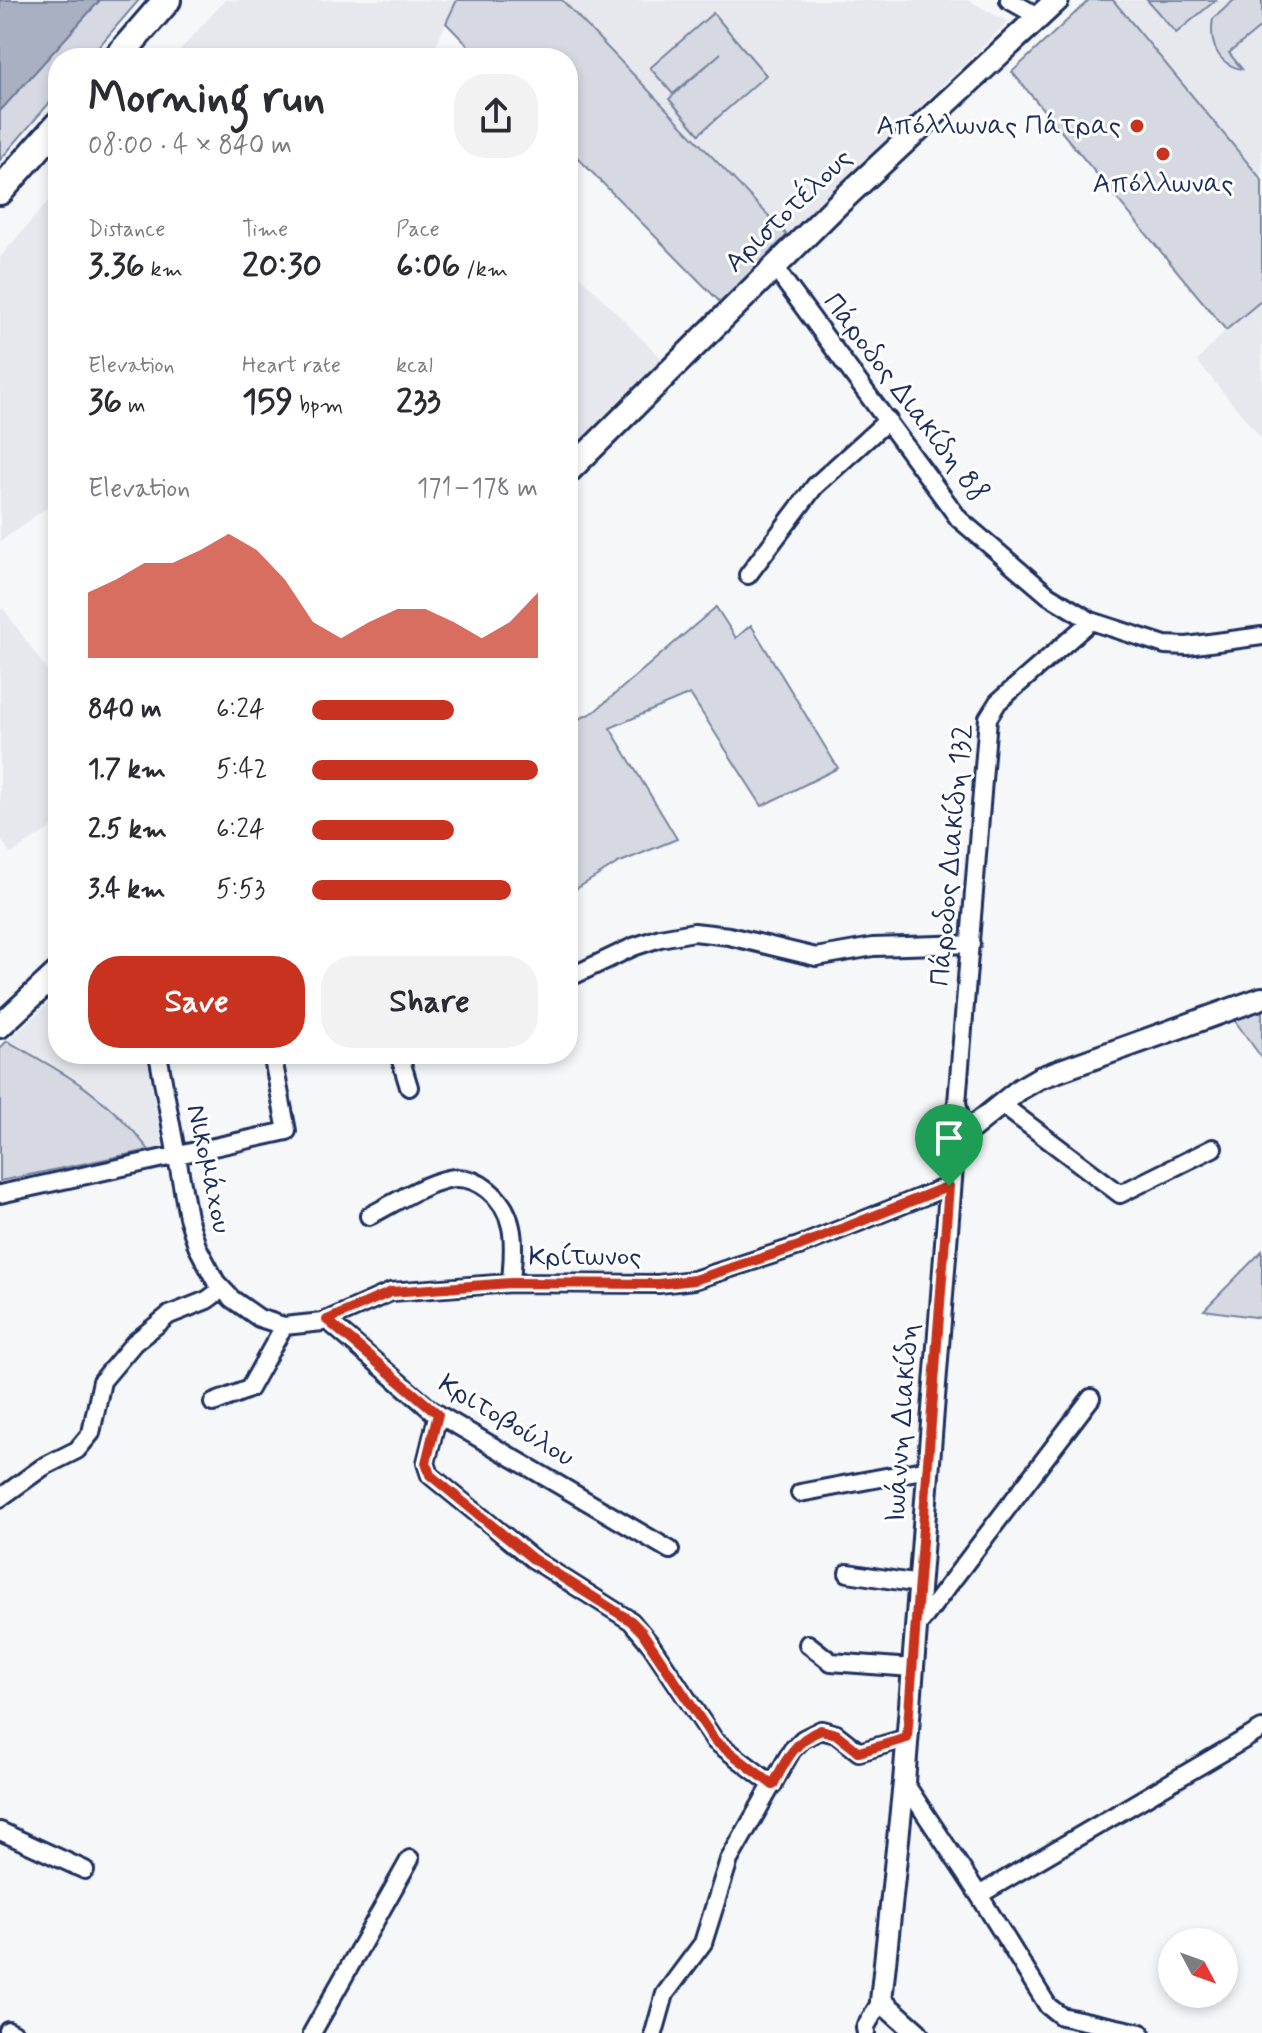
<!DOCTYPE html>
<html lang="en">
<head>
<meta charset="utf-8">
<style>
	:root { --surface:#fff; --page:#f2f2f3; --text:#2b2b33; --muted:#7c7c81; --accent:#c8321e }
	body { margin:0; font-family:Mynerve,sans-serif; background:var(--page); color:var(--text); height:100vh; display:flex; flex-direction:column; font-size:30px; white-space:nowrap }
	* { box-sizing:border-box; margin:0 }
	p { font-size:26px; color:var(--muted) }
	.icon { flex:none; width:44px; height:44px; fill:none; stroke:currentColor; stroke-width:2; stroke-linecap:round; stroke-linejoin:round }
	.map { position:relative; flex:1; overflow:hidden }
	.side { position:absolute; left:48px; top:48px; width:530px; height:1016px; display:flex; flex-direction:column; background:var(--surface); border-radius:32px; box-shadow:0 4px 12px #0003 }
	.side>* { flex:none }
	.needle { width:52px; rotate:131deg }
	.fabs { position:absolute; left:1158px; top:1928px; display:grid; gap:16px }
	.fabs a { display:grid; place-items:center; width:80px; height:80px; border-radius:50%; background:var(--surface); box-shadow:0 4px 12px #0003; font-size:40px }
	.pin { position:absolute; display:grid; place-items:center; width:68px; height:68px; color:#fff; margin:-82px -34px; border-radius:50% 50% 50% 0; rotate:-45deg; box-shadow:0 0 8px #0007 }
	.pin .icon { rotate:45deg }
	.round { display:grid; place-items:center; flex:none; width:84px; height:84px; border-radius:32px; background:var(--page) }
	.summary { display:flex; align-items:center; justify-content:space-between; height:136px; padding:0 40px }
	h1 { font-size:44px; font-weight:700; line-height:60px }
	.stats { display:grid; grid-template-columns:repeat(3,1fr); gap:12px; height:136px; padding:8px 40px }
	.stats div { display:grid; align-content:center }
	.stats b { font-size:34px; font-weight:700 }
	.stats small { font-size:22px; font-weight:400 }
	.stats p { font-size:22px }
	.chart { height:224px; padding:16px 40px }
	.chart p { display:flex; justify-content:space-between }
	.chart svg { width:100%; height:144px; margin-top:8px; fill:var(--accent); opacity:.7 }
	.cta { display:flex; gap:16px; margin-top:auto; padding:16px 40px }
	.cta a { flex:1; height:92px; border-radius:32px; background:var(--accent); color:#fff; font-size:32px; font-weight:700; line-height:92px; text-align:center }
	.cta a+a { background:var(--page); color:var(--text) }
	ul { padding:0 40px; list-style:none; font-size:26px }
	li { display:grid; grid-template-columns:128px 96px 1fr; align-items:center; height:60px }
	li i { height:20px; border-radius:10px; background:var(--accent) }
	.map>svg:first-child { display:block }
</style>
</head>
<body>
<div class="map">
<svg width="1262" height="2033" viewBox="0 0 1262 2033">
	<rect width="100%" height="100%" fill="#f6f7f9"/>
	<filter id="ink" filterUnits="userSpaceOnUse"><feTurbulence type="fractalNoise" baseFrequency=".0125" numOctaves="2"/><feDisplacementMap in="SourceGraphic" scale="16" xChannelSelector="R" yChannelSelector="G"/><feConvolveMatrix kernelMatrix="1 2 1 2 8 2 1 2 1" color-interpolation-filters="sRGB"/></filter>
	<g filter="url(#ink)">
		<path fill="#e6e8ee" d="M225 0H457L430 58H173Z
			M562 0H968L1008 22 787 235Z
			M1113 0H1262V180Z
			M58 190V499L0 542V257Z
			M568 264 662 359 568 452Z
			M1262 300V439L1197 361 1226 330Z
			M3 608 58 686V823L11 854 0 838V610Z
			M58 995V1054H146L163 1148 149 1150 126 1123 80 1082 7 1041Z"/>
		<path fill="#d6d9e2" stroke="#7884a0" stroke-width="2" d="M100 0H139L89 58H58V93L0 160V111Z
			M457 0H562L787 235 721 303 568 148V58H480L446 23Z
			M1089 0H1113L1262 180V300L1226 330 1012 72Z
			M1147 0H1216L1176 33Z
			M1234 0H1262V26L1229 53 1242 69C1217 65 1209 42 1213 19Z
			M713 13 766 75 699 134 669 99 721 53 673 94 650 68Z
			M716 607 736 638 751 625 838 768 762 806 690 694 610 728 677 839 618 863 568 894V724L594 712Z
			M1262 1003V1058L1232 1017Z
			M7 1041C65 1073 108 1096 149 1150L0 1181V1048Z
			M1262 1251V1318L1204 1310Z"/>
		<path fill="#a9b0c1" stroke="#707c99" stroke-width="2" d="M0 0H100L0 111Z"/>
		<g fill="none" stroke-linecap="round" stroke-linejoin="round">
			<defs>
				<path id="minor" d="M1009 0 1039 17
					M774 267 959 519 1048 595 1091 621 1165 645 1187 646 1262 636
					M748 575 815 486 888 420
					M568 978 633 947 660 938 694 932 729 936 816 957 873 947 971 944
					M158 1054 188 1217 197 1246 216 1282 232 1299 259 1318 284 1326 323 1322 391 1292 511 1283 658 1284 694 1280 799 1246 949 1186
					M399 1054 409 1087
					M1001 1104 1120 1194 1213 1148
					M964 1136 957 1103 988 718 998 702 1091 621
					M0 1194 287 1131 272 1054
					M369 1216C393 1204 421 1185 448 1179 477 1173 505 1198 511 1227 515 1245 512 1265 511 1283
					M327 1320 431 1410 670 1550
					M213 1403 249 1389 284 1326
					M438 1414 426 1463 430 1475 533 1559 631 1621 651 1645 715 1741 773 1785
					M800 1493 928 1469
					M0 1498 43 1467 77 1450 91 1433 102 1381 134 1343 169 1315 207 1300 222 1289
					M848 1573 919 1584
					M916 1628 1091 1398
					M808 1644 831 1662 912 1668
					M904 1782 979 1895 1048 2006 1061 2016 1141 2033
					M0 1831 85 1870
					M979 1895 1262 1729
					M8 2030 14 2033
					M312 2033 410 1859
					M654 2033 665 1994 703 1943 729 1860 792 1750 803 1739 821 1730 836 1734 859 1752 907 1738
					M866 2033 865 2028 881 2001"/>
				<path id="tertiary" d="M917 2033 881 2001 904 1782 953 1154 959 1141 968 1131 1020 1089 1039 1078 1262 998"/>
				<path id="secondary" d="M568 472 838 204 1057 0
					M0 1026 58 972"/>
				<path id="primary" d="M117 58 167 0
					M0 191 58 125"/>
			</defs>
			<use href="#minor" stroke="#1b2f5e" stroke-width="22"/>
			<use href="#tertiary" stroke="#1b2f5e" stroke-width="26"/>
			<use href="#secondary" stroke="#1b2f5e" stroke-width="28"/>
			<use href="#primary" stroke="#1b2f5e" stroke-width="32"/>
			<use href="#minor" stroke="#fff" stroke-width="16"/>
			<use href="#tertiary" stroke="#fff" stroke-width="20"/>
			<use href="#secondary" stroke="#fff" stroke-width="22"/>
			<use href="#primary" stroke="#fff" stroke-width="26"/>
		</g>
	</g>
	<g fill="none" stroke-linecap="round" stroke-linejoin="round" filter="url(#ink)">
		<defs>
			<path id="route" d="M949 1186 907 1738 859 1752 836 1734 821 1730C795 1740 785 1761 773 1785L715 1741 642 1632 631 1621 533 1559 430 1475 426 1463 438 1414 327 1320 391 1292 511 1283 658 1284 694 1280 799 1246Z"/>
		</defs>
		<use href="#route" stroke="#fff" stroke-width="16"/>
		<use href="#route" stroke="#c8321e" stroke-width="10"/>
	</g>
	<g fill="#c8321e" stroke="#fff" stroke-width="3">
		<circle cx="1137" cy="126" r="8"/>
		<circle cx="1163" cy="154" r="8"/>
	</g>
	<g text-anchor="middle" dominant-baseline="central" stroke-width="6" stroke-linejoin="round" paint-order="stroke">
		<g font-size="28" fill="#1b2f5e" stroke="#fff" text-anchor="end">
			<text x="1121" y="126">Απόλλωνας Πάτρας</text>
			<text x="1163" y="184" text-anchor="middle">Απόλλωνας</text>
		</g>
		<g font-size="28" fill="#1b2f5e" stroke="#fff">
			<text transform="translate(789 211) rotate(-44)">Αριστοτέλους</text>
			<text transform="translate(905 398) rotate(53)">Πάροδος Διακίδη 88</text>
			<text transform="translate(952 855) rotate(-85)">Πάροδος Διακίδη 132</text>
			<text transform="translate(208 1169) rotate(78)">Νικομάχου</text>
			<text x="585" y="1257">Κρίτωνος</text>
			<text transform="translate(506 1421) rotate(31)">Κριτοβούλου</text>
			<text transform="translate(903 1423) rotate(-86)">Ιωάννη Διακίδη</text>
		</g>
	</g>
</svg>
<div class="fabs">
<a><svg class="needle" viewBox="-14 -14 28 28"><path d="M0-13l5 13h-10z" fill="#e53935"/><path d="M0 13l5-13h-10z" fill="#7c7c81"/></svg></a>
</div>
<div class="pin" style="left:949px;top:1186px;background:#1e9e55"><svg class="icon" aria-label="arrive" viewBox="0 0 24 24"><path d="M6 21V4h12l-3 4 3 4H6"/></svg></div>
<section class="side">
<div class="summary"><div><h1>Morning run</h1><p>08:00 · 4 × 840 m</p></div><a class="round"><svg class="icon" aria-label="share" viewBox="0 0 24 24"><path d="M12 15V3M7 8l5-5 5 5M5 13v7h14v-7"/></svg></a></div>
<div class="stats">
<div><p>Distance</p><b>3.36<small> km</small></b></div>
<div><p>Time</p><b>20:30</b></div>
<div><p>Pace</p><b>6:06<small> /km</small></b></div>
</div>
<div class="stats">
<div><p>Elevation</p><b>36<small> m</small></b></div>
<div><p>Heart rate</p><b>159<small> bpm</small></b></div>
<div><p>kcal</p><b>233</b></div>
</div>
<div class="chart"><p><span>Elevation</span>171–178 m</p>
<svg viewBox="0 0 160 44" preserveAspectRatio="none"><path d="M0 44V24L10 20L20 15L30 15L40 11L50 6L60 11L70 20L80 33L90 38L100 33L110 29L120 29L130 33L140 38L150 33L160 24V44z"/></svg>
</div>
<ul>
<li><b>840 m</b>6:24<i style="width:63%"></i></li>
<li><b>1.7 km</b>5:42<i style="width:100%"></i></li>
<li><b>2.5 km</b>6:24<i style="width:63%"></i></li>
<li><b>3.4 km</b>5:53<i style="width:88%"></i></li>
</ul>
<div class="cta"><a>Save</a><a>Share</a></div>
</section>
</div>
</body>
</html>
